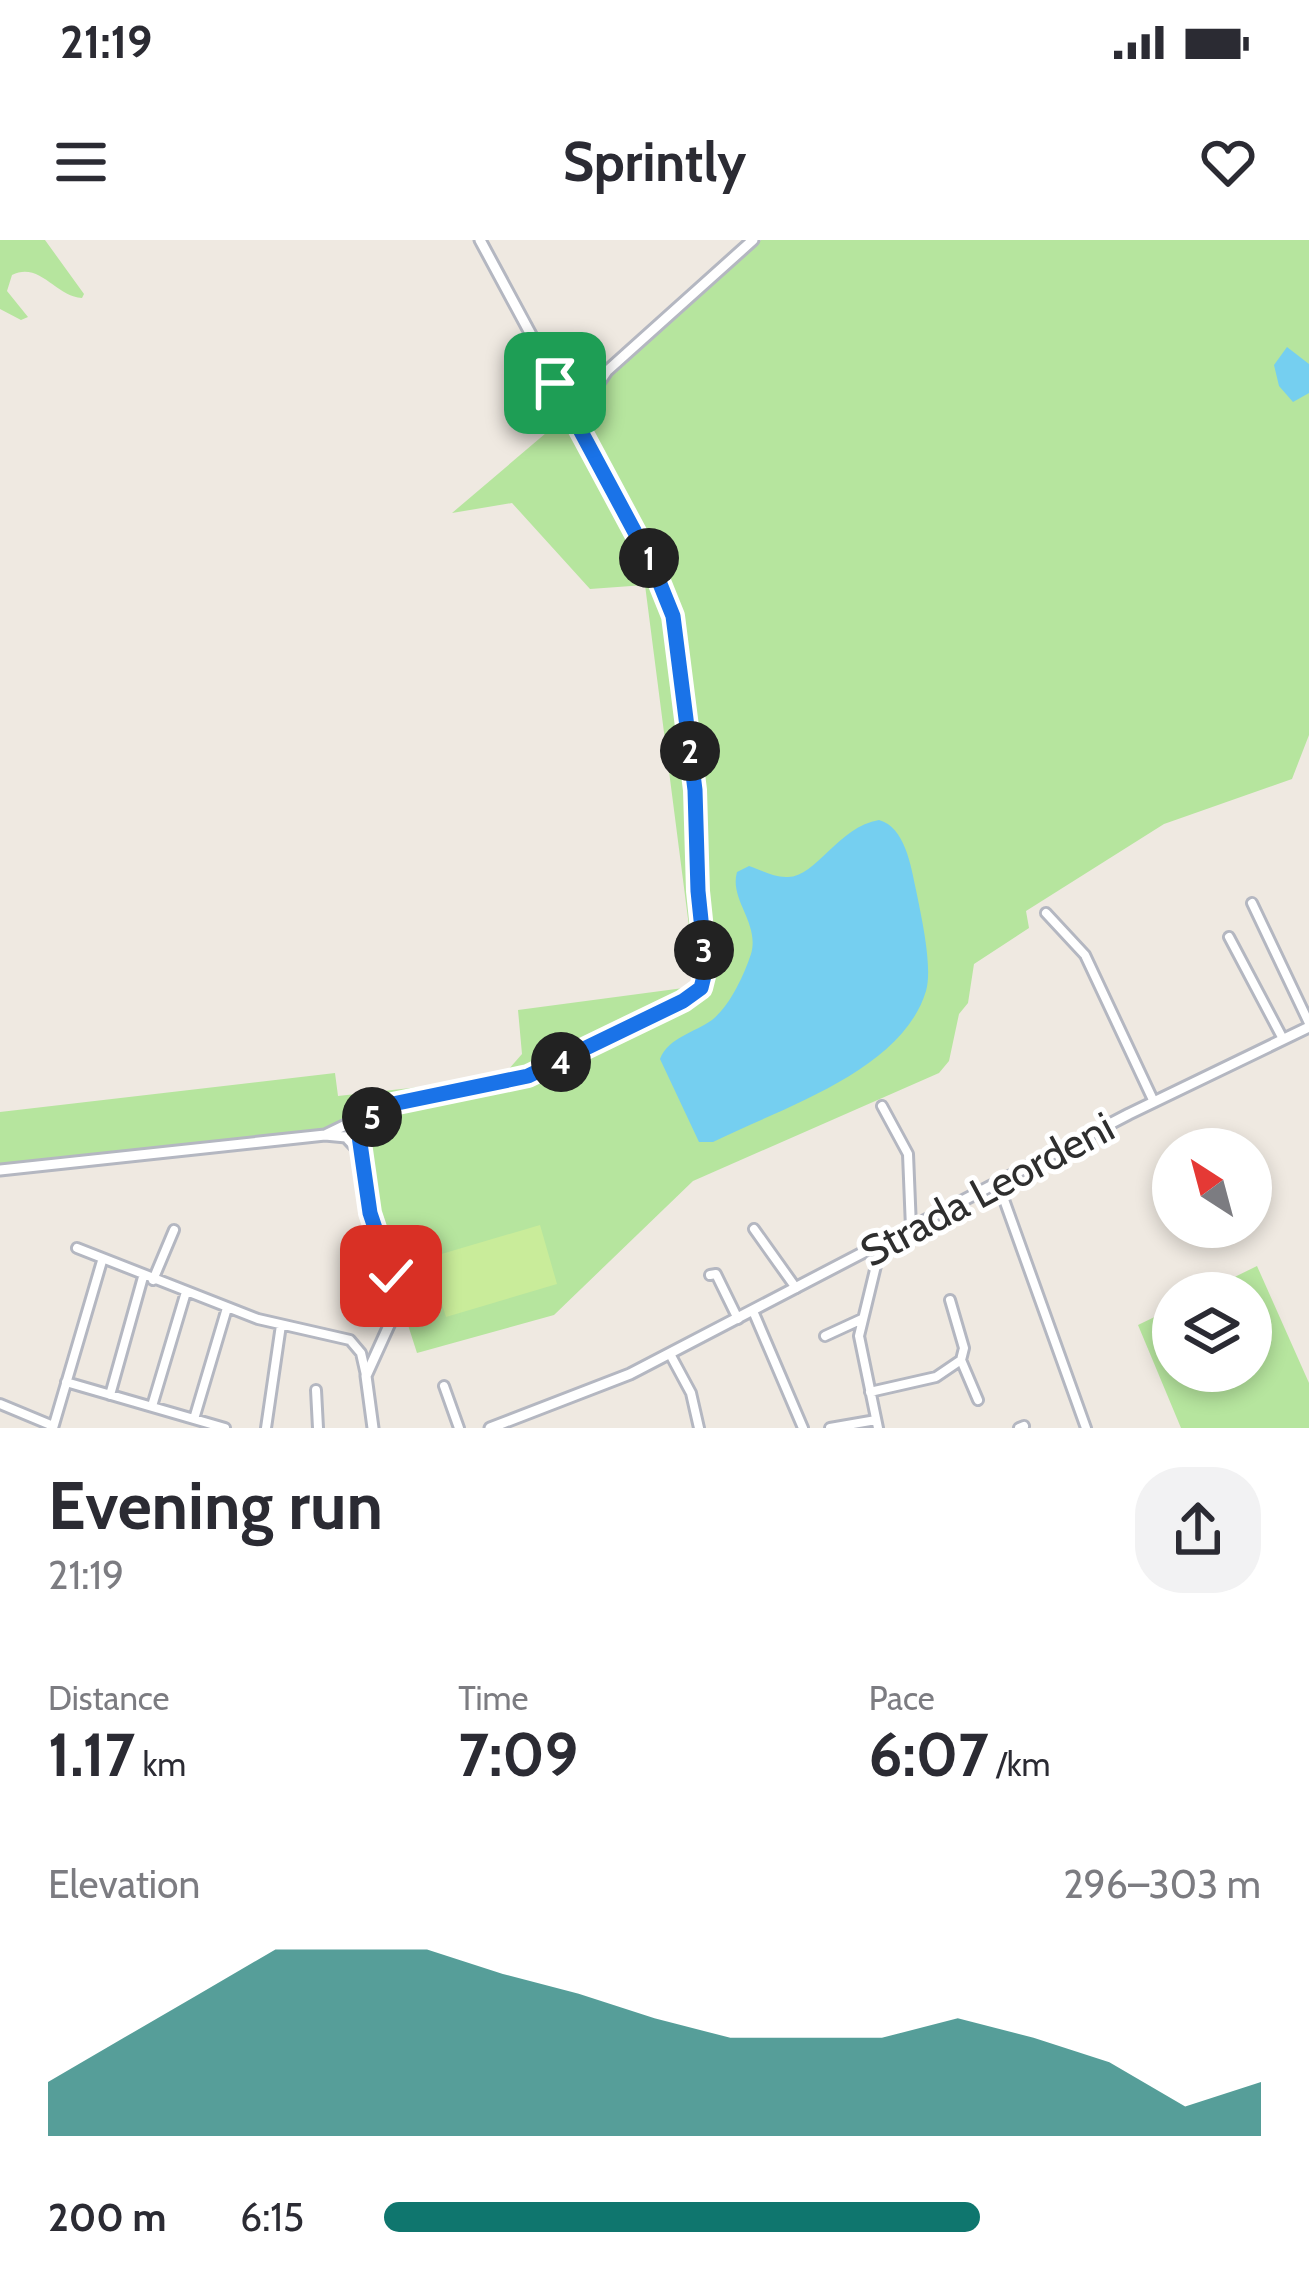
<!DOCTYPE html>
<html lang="en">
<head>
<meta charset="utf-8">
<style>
	:root { --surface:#fff; --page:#f2f2f3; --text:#2b2b33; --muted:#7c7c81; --accent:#0f766e }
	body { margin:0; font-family:Cabin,sans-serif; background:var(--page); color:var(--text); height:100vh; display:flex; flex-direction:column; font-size:45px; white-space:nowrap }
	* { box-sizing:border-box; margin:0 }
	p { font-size:39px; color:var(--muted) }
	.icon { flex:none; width:66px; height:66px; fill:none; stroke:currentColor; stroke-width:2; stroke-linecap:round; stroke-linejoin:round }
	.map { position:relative; height:1188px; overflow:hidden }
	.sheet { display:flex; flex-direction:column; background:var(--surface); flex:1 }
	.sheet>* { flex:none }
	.needle { width:78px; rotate:324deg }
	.fabs { position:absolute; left:1152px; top:888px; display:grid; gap:24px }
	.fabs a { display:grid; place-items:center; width:120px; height:120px; border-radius:50%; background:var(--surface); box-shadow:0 6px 18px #0003; font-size:60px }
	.pin { position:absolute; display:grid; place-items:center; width:102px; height:102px; color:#fff; margin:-51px; border-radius:24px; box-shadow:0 6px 18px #0006 }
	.km { position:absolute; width:60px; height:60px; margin:-30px; border-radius:50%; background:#222; color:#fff; font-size:33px; line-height:60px; text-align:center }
	.round { display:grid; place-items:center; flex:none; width:126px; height:126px; border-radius:48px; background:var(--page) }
	.overview { display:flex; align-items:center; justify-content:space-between; height:204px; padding:0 48px }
	h1 { font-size:66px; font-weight:700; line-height:90px }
	.metrics { display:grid; grid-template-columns:repeat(3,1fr); gap:18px; height:204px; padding:12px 48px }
	.metrics div { display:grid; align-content:center }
	.metrics b { font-size:60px; font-weight:700 }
	.metrics small { font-size:33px; font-weight:400 }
	.metrics p { font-size:33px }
	.chart { height:336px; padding:24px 48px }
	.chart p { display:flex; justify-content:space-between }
	.chart svg { width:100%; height:216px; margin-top:12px; fill:var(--accent); opacity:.7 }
	ul { padding:0 48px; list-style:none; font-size:39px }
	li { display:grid; grid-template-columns:192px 144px 1fr; align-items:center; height:90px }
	li i { height:30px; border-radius:15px; background:var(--accent) }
	.status { display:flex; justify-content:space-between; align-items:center; height:84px; padding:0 60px; background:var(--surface); direction:ltr }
	.status svg { height:33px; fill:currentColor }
	header { display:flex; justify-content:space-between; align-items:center; height:156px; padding:0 48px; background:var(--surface); font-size:54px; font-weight:700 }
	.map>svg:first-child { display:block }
</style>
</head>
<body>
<div class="status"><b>21:19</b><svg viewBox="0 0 49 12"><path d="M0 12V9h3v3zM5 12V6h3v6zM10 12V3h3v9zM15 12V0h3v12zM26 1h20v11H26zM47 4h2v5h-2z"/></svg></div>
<header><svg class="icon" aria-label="menu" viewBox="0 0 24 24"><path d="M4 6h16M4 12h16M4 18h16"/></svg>Sprintly<svg class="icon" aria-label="heart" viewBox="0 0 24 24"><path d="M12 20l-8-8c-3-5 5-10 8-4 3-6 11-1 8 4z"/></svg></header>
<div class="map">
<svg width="1309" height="1188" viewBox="0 0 1309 1188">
	<rect width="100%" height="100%" fill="#efe9e1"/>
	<path fill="#b6e59e" d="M0 0H45L84 54 82 58C56 57 40 21 12 35L7 51 28 77 21 80 0 69Z
		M761 0H1309V495L1292 539 1164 584 1026 671 1029 688 974 724 968 763 959 774 949 821 939 833 693 941 554 1075 417 1113 374 979 365 916 348 901 335 897 0 924V872L335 833 338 856 501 838 522 814 518 770 691 747 695 733 645 345 590 349 512 263 452 273 566 176 572 184 588 174 602 143 623 121Z
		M1257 1026 1309 1143V1188H1181L1138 1085 1173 1068V1131H1251V1053H1202Z"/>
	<path fill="#c9ec9a" d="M540 985 557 1044 446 1077 428 1018Z"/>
	<path fill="#75cff0" d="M1287 107 1309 124V153L1293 162 1279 146 1274 125Z
		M879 580C905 587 911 626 916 650 921 675 933 727 926 751 902 831 781 868 713 902H699L660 819C669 797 694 793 712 780 730 766 744 735 751 714 760 683 729 660 737 632L749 626C761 630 775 638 788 637 816 637 839 586 879 580Z"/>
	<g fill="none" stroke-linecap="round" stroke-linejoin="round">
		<defs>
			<path id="street" d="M1252 663 1309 783
				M1046 673 1085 715 1154 862
				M1229 697 1283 799
				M882 866 908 914 911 988
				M998 943 1086 1188
				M754 989 796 1048
				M77 1008 258 1079 350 1100 361 1113 366 1135
				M710 1035 716 1034 738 1079
				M153 1040 174 990
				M753 1071 803 1188
				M825 1096 862 1079
				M670 1114 691 1153 699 1188
				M961 1120 978 1160
				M66 1142 225 1188
				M444 1146 459 1188
				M316 1150 318 1188
				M870 1152 936 1137 961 1120 964 1108 950 1060
				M110 1155 143 1037
				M0 1164 53 1186
				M152 1166 186 1052
				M194 1179 227 1068
				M53 1188 102 1021
				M266 1188 281 1085
				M830 1188 876 1180
				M878 1188 859 1096 881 1005
				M1019 1188 1024 1186"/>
			<path id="secondary" d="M560 148 573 156 593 147
				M584 187 585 163 607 131 753 0
				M325 895 389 864 538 833 689 758 706 738 695 550 671 368 584 193 480 0
				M0 930 325 895 346 897 361 913
				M373 1188 366 1136 391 1081 395 1059 370 973 359 895 379 870
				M490 1188 630 1134 1129 874 1309 787"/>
		</defs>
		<use href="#street" stroke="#b4b7c1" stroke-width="14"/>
		<use href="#secondary" stroke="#b4b7c1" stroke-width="15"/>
		<use href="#street" stroke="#fff" stroke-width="8"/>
		<use href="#secondary" stroke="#fff" stroke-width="9"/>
	</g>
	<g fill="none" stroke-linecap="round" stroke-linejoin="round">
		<defs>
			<path id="route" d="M391 1036 370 973 359 896 383 866 528 836 683 761 701 748 706 728 698 651 695 550 673 376 652 324 555 143"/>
		</defs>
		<use href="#route" stroke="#fff" stroke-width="24"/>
		<use href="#route" stroke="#1a73e8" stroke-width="15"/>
	</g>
	<g text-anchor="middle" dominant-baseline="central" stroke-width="10" stroke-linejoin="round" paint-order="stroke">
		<g font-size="42" fill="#2e2e2e" stroke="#fff">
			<text transform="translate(987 949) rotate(-28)">Strada Leordeni</text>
		</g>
	</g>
</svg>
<div class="fabs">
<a><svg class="needle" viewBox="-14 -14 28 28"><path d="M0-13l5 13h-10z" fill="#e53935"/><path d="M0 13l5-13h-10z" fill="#7c7c81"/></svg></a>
<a><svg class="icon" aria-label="layers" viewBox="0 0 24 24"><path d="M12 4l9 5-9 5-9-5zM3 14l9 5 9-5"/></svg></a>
</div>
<div class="pin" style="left:555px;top:143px;background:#1e9e55"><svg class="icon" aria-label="arrive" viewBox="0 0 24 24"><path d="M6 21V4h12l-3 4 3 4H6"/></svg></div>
<div class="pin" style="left:391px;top:1036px;background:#d93025"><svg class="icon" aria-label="check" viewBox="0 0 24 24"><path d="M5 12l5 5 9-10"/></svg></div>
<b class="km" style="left:649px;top:318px">1</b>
<b class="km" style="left:690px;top:511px">2</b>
<b class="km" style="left:704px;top:710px">3</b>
<b class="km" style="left:561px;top:822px">4</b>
<b class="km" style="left:372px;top:877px">5</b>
</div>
<section class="sheet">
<div class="overview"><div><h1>Evening run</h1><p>21:19</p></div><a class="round"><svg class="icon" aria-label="share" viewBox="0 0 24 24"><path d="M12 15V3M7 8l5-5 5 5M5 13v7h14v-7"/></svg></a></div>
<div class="metrics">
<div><p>Distance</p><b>1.17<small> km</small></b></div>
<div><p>Time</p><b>7:09</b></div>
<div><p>Pace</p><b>6:07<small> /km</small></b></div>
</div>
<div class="chart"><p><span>Elevation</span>296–303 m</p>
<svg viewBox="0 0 160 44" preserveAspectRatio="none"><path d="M0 44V33L10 24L20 15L30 6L40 6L50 6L60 11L70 15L80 20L90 24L100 24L110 24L120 20L130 24L140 29L150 38L160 33V44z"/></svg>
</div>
<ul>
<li><b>200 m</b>6:15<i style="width:68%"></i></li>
</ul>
</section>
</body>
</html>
